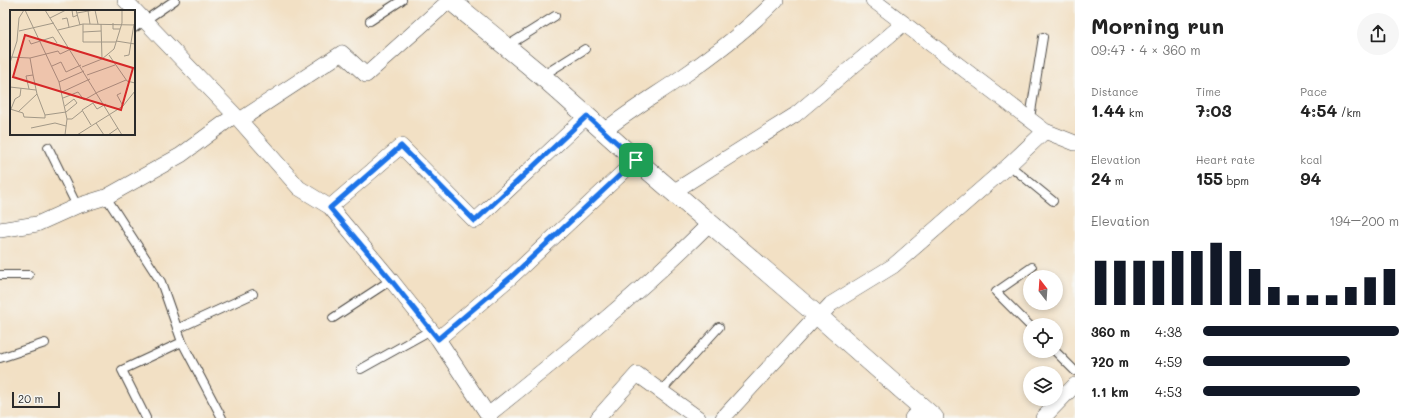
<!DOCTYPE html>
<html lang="en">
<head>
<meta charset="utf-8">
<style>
	:root { --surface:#fff; --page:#f6f6f6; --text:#222; --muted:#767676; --accent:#111827 }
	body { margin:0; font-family:Mali,sans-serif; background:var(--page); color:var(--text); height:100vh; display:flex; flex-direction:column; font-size:15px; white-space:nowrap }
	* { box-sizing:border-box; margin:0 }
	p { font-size:13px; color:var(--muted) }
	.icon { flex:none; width:22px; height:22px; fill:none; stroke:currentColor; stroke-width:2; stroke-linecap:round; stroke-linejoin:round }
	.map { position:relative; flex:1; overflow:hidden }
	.details { display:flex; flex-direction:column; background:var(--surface); width:340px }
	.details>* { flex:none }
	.needle { width:26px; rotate:343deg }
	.tools { position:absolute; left:1023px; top:270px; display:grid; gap:8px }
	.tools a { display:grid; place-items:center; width:40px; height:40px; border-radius:50%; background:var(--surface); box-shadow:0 2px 6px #0003; font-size:20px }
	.scale { position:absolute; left:12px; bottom:10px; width:48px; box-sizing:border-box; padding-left:4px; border:2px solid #2b2b2b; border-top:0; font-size:11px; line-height:14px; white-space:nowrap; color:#2b2b2b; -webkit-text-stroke:3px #f6f6f2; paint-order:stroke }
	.pin { position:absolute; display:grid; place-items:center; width:34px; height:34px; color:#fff; margin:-17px; border-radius:8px; box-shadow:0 2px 6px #0006 }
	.round { display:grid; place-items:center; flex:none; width:42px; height:42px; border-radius:21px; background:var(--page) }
	.head { display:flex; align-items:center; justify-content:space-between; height:68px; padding:0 16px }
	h1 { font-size:22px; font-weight:700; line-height:30px }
	.stats { display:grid; grid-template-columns:repeat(3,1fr); gap:6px; height:68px; padding:4px 16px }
	.stats div { display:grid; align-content:center }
	.stats b { font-size:17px; font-weight:700 }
	.stats small { font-size:11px; font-weight:400 }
	.stats p { font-size:11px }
	.chart { height:112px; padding:8px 16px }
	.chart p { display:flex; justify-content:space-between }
	.chart svg { width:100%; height:72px; margin-top:4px; stroke:var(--accent); stroke-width:6 }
	ul { padding:0 16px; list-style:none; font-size:13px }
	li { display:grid; grid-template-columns:64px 48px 1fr; align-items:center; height:30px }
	li i { height:10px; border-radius:5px; background:var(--accent) }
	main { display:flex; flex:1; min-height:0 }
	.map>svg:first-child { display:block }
</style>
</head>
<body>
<main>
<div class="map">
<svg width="1075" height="418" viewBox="0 0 1075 418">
	<rect width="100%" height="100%" fill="#f6f6f2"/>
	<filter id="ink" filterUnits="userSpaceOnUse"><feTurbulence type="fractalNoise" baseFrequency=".025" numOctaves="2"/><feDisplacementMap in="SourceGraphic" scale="8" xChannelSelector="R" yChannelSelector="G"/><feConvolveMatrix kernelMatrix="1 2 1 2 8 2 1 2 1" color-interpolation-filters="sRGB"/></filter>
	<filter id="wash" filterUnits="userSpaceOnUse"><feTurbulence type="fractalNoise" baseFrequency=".012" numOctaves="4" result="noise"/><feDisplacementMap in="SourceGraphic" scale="16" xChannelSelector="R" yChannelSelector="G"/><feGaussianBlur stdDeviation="0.9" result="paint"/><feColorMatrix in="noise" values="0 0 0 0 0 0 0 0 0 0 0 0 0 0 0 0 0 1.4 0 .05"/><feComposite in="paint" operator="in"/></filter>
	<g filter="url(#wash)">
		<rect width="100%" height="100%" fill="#f2e0c4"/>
	</g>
	<g filter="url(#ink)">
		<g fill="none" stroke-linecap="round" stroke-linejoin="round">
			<defs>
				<path id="service" d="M370 21 402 0
					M134 28 175 0
					M507 46 555 16
					M542 76 585 49
					M1030 118 1043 37
					M48 147 77 206
					M1009 165 1053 201
					M106 197 161 282 182 342
					M0 275H29
					M333 318 391 280
					M1030 326 996 292 1032 267
					M177 329 253 294
					M1055 351 1075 371
					M0 358 45 343
					M361 369 431 330
					M661 391 719 327
					M146 418 122 370 182 342 222 418"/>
				<path id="minor" d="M125 0 235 115 299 188 330 207 391 280 438 339 490 418
					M873 0 1045 131 1075 143
					M240 120 342 53 366 75 450 0
					M604 131C629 111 656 95 682 77 715 54 748 29 776 0
					M673 192 795 115 903 24
					M330 207 401 146 475 221 587 116
					M0 230 37 224 77 206 106 197 181 155 235 115
					M819 317 831 304 893 266 1009 165 1045 131
					M438 339 511 277 636 160
					M488 415C564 354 640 293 709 224
					M598 418 637 374 698 418
					M723 418 817 315
					M912 418 921 408
					M1043 418 1075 385"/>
				<path id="tertiary" d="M450 0 542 76 636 160 817 315 934 418"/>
			</defs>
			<use href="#service" stroke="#494642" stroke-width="10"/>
			<use href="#minor" stroke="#494642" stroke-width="16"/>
			<use href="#tertiary" stroke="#494642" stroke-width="20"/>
			<use href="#service" stroke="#fff" stroke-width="8"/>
			<use href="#minor" stroke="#fff" stroke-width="15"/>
			<use href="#tertiary" stroke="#fff" stroke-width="19"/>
		</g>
	</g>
	<g fill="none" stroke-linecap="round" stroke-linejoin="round" filter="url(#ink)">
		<defs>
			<path id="route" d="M587 116 636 160 511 277 438 339 391 280 330 208 401 146 475 221Z"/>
		</defs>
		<use href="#route" stroke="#fff" stroke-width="8"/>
		<use href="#route" stroke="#1a73e8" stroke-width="5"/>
	</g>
	<g transform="translate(10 10)">
		<rect width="125" height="125" fill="#f2e0c4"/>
		<path fill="none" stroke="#a29887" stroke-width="1" d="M15 0 49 72 57 109 55 125M35 0 112 125M62 0 63 7 68 5M66 0 70 15M85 0 88 14M78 1 80 14M67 3 84 0M40 8 56 0M52 9 57 8 59 17M103 13V19H110M73 14V32H92M91 14 92 49M48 20 73 14 125 15M9 21 44 13M73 22 91 21M19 30 21 34 43 27 47 33M106 31 125 34M92 32H106M36 44 48 41 50 44 61 39M99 45 117 71 125 73M114 46 119 45 124 14M0 47 20 48 36 44M20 48 23 65M0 53 7 31 9 8 14 0M42 56 51 52 56 62 71 55M72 57 92 49 104 39 112 13V0M77 65 105 55M49 72 74 61M0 77 26 80M52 82 80 69M88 82 116 70M111 83 107 85 113 96M27 84 35 105M53 88 68 82 74 90 88 82M0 99 13 103 14 107 35 108V105L56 102 67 93 64 89 55 96M1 99 5 89 10 86 11 78M8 102 27 84 23 65 16 66 19 79M57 109H62L72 101M86 113 94 125M81 115 72 100 83 93 87 99 96 94M21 118 45 113 56 116M67 125 113 96 125 81M98 125 108 118"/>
		<path fill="#d62828" fill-opacity="0.15" stroke="#d62828" stroke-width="2" d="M15 25 123 58 111 100 3 67Z"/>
		<rect width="125" height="125" fill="none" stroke="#2b2b2b" stroke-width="2"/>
	</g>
</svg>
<div class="tools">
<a><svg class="needle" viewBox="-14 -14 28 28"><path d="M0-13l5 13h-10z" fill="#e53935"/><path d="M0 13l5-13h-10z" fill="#767676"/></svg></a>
<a><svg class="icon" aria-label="locate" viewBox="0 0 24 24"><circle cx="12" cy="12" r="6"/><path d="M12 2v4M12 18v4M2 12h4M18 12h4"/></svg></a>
<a><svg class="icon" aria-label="layers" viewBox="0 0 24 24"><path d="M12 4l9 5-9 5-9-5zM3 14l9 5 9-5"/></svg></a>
</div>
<div class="scale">20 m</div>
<div class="pin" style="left:636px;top:160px;background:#1e9e55"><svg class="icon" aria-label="arrive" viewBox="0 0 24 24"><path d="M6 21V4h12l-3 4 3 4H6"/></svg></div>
</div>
<section class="details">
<div class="head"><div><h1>Morning run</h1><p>09:47 · 4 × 360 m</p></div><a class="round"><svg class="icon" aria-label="share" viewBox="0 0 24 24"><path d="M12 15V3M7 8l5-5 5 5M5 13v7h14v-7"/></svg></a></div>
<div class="stats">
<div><p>Distance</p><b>1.44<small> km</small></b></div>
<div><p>Time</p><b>7:03</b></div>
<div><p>Pace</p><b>4:54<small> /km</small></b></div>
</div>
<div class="stats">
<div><p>Elevation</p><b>24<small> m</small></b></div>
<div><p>Heart rate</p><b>155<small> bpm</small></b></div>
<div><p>kcal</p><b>94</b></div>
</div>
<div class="chart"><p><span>Elevation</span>194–200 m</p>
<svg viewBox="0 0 160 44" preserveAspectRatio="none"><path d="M5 44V17M15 44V17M25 44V17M35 44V17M45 44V11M55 44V11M65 44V6M75 44V11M85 44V22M95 44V33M105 44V38M115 44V38M125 44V38M135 44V33M145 44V27M155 44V22"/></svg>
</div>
<ul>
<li><b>360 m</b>4:38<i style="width:100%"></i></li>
<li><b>720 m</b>4:59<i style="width:75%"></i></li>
<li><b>1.1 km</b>4:53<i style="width:80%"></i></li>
</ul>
</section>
</main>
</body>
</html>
